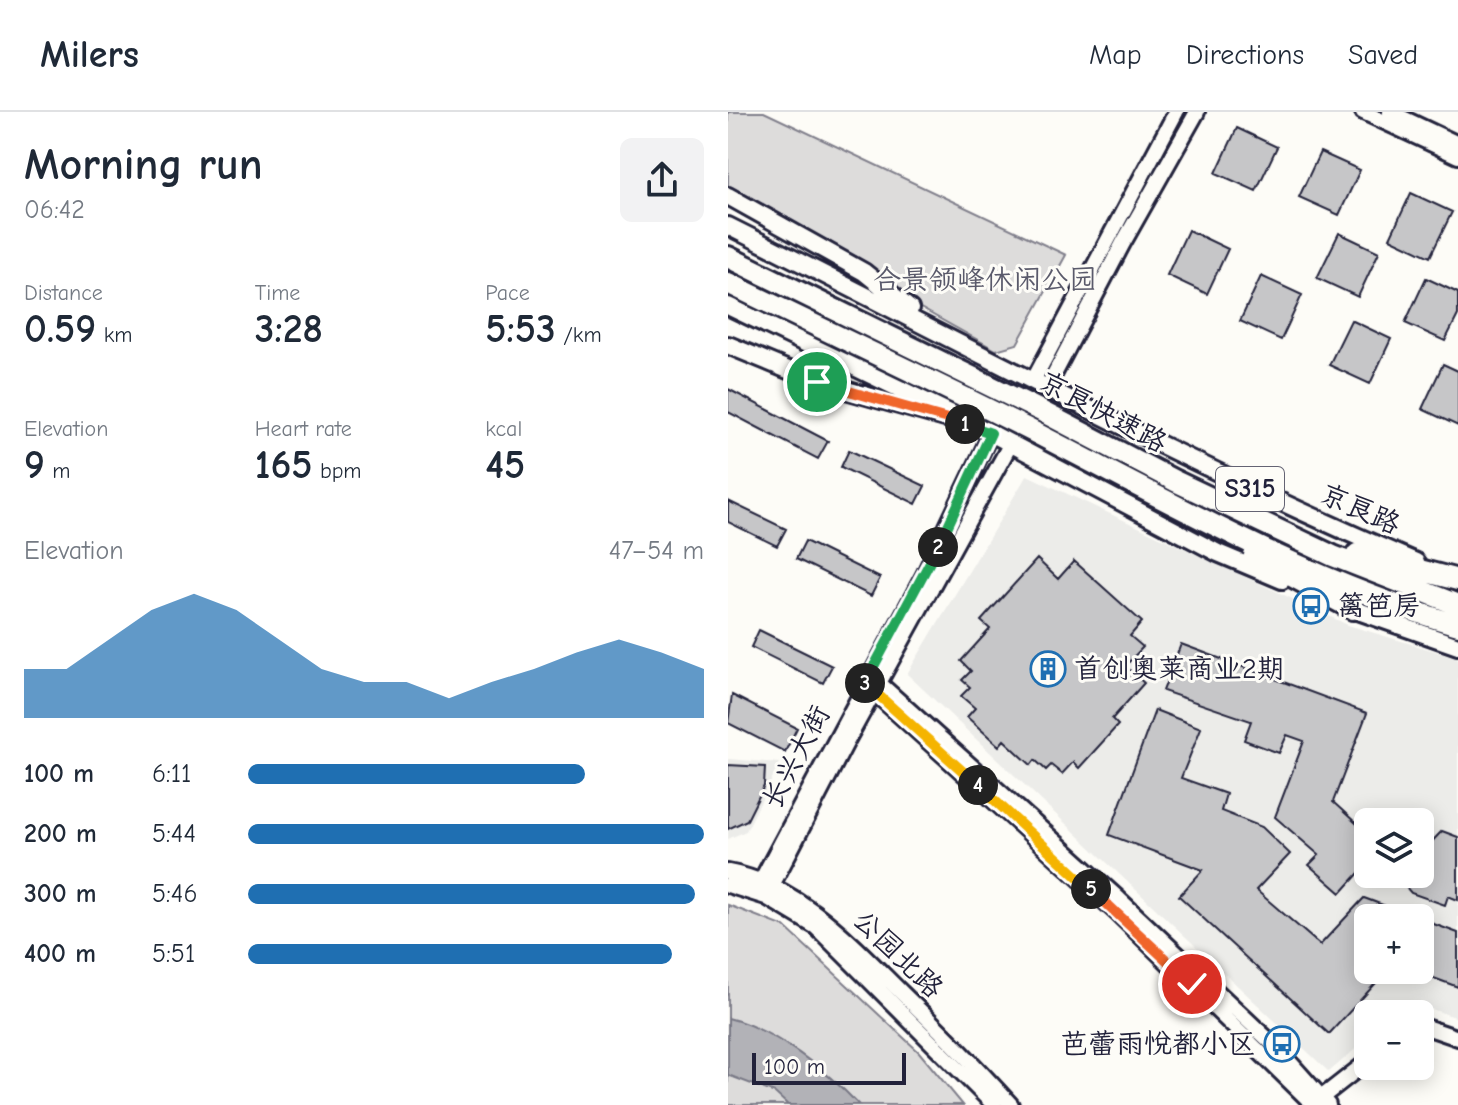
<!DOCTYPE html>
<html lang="en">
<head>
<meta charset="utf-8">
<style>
	:root { --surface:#fff; --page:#f2f2f3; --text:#1f2937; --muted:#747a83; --line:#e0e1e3; --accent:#1f6fb2 }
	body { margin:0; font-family:"Comic Neue","LXGW WenKai TC",sans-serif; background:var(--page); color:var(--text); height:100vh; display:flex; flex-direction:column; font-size:30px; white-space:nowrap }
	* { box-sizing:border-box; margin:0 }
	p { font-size:26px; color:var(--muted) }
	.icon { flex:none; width:44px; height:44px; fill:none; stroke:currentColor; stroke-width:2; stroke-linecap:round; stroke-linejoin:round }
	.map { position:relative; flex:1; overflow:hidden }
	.side { display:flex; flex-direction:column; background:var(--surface); width:728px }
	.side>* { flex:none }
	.fabs { position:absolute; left:626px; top:696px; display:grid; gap:16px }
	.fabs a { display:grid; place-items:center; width:80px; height:80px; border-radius:12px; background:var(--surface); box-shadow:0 4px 20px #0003; font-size:40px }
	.scale { position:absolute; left:24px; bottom:20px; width:154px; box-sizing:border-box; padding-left:8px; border:4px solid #22223b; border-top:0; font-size:22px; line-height:28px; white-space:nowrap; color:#22223b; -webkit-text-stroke:6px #fdfcf7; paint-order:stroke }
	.pin { position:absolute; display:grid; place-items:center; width:68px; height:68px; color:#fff; margin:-34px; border:4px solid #fff; border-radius:50%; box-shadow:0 2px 8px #0007 }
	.km { position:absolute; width:40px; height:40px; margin:-20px; border-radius:50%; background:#222; color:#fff; font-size:22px; line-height:40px; text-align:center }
	.round { display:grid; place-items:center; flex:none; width:84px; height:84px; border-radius:12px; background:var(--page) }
	.head { display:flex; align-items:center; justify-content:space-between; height:136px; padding:0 24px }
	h1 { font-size:44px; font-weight:600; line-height:60px }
	.metrics { display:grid; grid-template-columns:repeat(3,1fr); gap:12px; height:136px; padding:8px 24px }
	.metrics div { display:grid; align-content:center }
	.metrics b { font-size:40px; font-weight:600 }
	.metrics small { font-size:22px; font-weight:400 }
	.metrics p { font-size:22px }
	.chart { height:224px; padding:16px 24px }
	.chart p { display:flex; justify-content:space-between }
	.chart svg { width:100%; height:144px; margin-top:8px; fill:var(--accent); opacity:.7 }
	ul { padding:0 24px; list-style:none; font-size:26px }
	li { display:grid; grid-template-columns:128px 96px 1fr; align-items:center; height:60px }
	li i { height:20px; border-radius:10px; background:var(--accent) }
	header { display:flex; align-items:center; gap:48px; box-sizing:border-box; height:112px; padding:0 40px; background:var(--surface); border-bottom:2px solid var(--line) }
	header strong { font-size:38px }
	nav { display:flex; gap:44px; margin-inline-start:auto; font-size:28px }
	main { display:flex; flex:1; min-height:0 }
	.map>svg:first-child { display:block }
</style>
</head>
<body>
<header>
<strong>Milers</strong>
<nav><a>Map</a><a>Directions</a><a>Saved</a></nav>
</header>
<main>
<section class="side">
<div class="head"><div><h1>Morning run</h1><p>06:42</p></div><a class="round"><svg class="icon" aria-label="share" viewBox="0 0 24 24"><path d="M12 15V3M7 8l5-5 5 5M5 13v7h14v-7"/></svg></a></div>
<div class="metrics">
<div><p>Distance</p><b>0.59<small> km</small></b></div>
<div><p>Time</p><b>3:28</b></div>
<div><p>Pace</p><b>5:53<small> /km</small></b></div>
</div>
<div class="metrics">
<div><p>Elevation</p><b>9<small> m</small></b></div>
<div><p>Heart rate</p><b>165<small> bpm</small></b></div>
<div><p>kcal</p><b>45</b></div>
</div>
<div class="chart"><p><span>Elevation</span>47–54 m</p>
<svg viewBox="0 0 160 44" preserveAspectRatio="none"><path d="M0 44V29L10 29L20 20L30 11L40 6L50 11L60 20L70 29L80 33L90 33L100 38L110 33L120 29L130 24L140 20L150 24L160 29V44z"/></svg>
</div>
<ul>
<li><b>100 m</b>6:11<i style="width:74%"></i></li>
<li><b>200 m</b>5:44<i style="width:100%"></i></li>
<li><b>300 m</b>5:46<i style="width:98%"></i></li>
<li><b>400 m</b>5:51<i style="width:93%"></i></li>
</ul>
</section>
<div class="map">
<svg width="730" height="993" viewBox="0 0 730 993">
	<rect width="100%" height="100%" fill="#fdfcf7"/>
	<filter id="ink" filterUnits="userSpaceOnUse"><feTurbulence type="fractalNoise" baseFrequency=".0125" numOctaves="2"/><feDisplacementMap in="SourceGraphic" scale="16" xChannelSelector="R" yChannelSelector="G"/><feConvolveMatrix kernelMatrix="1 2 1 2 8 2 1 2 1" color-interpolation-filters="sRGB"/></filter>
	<g filter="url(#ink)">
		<path fill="#ecece9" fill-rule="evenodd" d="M299 363 620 513 730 546V906L697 895 668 902H640V926L601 960 179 562ZM640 710H692V762H640ZM640 806H692V858H640Z
			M0 647 52 651 18 719 0 727Z"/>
		<path fill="#dddcdb" stroke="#807f8b" stroke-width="2" d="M0 0H36L338 143 289 232 268 238 0 89Z
			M0 793 57 815 191 940 235 993H0Z"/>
		<path fill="#b2b2b7" stroke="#787885" stroke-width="2" d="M0 906C46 917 99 959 131 993H60L47 981 0 963Z"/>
		<path fill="#c6c6c8" stroke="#22223b" stroke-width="2" d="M509 16 549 35 528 79 488 61Z
			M592 40 632 58 611 103 571 85Z
			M683 81 724 100 702 145 662 126Z
			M460 118 500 137 479 182 439 163Z
			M611 121 651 140 630 185 589 166Z
			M533 164 574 183 553 228 512 209Z
			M698 166 730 181V203L717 229 677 211Z
			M623 208 663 227 642 272 601 253Z
			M715 252 730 259V314L694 297Z
			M0 277 100 329 90 347 0 300Z
			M121 338 197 374 188 392 113 355Z
			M0 389 58 417 49 434 0 410Z
			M77 429 152 466 143 484 68 447Z
			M309 447 330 467 346 449 414 510 402 524 415 535 397 554 416 571 384 607 390 613 351 656 345 650 334 662 323 653 318 658 307 648 303 653 276 628 271 634 239 605 247 596 233 584 242 575 234 568 243 559 233 549 262 517 253 509Z
			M31 518 104 554 95 571 23 535Z
			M453 532 639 601 605 690 640 722V751L613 781 581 753 591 743 547 705 576 629 559 623 551 641 516 628 523 609 435 579Z
			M4 583 69 616 57 640 0 611Z
			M427 598 473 616 453 666 498 682 493 699 534 715 562 742 528 778 592 833 636 786 687 805 640 806V858H660L601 922 451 784 475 758 381 723Z
			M0 653 37 655 36 674 19 708 0 717Z
			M714 719 730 725V788L720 784 717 793 683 781 670 766 674 762H692V742Z
			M692 807 730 821V875L692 861Z"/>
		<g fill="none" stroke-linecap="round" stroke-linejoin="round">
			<defs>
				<path id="minor" d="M635 0 730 44
					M662 0 730 32
					M306 267 448 0
					M320 274 395 131 469 0
					M142 563 391 787 549 936 600 993
					M137 572 389 801 586 993
					M0 760C72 773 125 833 175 882 212 918 248 954 283 993
					M0 773 38 785 88 815 266 993
					M27 780 196 463 263 321
					M38 785 119 629 283 331
					M692 913 730 926
					M589 989 640 949"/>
				<path id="major" d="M0 84 136 160 182 197
					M0 114C228 228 453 350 688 450
					M0 194 257 318 490 441 554 468
					M0 233 89 270 217 306
					M616 494 730 534"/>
				<path id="highway" d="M0 145 311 298 447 369 605 444 730 493
					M0 171C100 220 201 267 300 317 439 388 579 469 730 513
					M629 442 730 468
					M526 444 625 497"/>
			</defs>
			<use href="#minor" stroke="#22223b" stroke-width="20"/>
			<use href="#major" stroke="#22223b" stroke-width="22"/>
			<use href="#highway" stroke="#22223b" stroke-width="26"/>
			<use href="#minor" stroke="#fdfcf7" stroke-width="14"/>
			<use href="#major" stroke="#fdfcf7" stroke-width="16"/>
			<use href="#highway" stroke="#fdfcf7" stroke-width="20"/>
		</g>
	</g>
	<g fill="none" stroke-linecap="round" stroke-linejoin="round" filter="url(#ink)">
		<defs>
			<path id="split-1" d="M89 270 237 312"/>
			<path id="split-2" d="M210 435 263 321 237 312"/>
			<path id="split-3" d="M137 571 210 435"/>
			<path id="split-4" d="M137 571 250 673"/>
			<path id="split-5" d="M250 673 363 777"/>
			<path id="split-6" d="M363 777 464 872"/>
		</defs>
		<use href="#split-1" stroke="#fff" stroke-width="16"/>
		<use href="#split-2" stroke="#fff" stroke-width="16"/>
		<use href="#split-3" stroke="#fff" stroke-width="16"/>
		<use href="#split-4" stroke="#fff" stroke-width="16"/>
		<use href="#split-5" stroke="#fff" stroke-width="16"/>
		<use href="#split-6" stroke="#fff" stroke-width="16"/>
		<use href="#split-1" stroke="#f0652b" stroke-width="10"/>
		<use href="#split-2" stroke="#22a559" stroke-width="10"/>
		<use href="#split-3" stroke="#22a559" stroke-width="10"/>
		<use href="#split-4" stroke="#f5b400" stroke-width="10"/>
		<use href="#split-5" stroke="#f5b400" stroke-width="10"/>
		<use href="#split-6" stroke="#f0652b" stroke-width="10"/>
	</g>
	<defs>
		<symbol id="bus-ring" viewBox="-11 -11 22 22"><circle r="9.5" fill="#fdfcf7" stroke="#1f6fb2" stroke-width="1.5"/><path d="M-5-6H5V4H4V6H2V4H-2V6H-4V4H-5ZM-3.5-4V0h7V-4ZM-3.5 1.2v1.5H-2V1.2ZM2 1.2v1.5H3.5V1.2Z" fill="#1f6fb2"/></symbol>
		<symbol id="building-ring" viewBox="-11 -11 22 22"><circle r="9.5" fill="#fdfcf7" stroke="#1f6fb2" stroke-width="1.5"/><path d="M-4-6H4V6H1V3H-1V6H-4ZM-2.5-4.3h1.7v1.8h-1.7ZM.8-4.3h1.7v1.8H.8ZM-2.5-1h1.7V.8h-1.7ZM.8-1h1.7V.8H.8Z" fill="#1f6fb2"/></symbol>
	</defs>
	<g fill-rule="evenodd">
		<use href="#bus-ring" x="563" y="474" width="40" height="40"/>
		<use href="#building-ring" x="300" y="537" width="40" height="40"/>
		<use href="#bus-ring" x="534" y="912" width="40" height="40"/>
	</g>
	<g text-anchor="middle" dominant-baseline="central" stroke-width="6" stroke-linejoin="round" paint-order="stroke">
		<rect fill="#fdfcf7" stroke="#646373" stroke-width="2" x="488" y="355" width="68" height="44" rx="6"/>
		<g font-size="26" font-weight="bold" fill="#22223b">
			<text x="522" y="377">S315</text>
		</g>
		<g font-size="28" fill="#5a5a6b" stroke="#fdfcf7">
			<text x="257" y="168">合景领峰休闲公园</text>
		</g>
		<g font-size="28" fill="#22223b" stroke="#fdfcf7">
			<text transform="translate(375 300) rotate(28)">京良快速路</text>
			<text transform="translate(632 397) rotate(24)">京良路</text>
			<text transform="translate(68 645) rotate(-62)">长兴大街</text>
			<text transform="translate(170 842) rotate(44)">公园北路</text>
		</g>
		<g font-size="28" fill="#22223b" stroke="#fdfcf7" text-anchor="start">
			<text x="609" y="494">篱笆房</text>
			<text x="346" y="557">首创奥莱商业2期</text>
			<text x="528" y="932" text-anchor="end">芭蕾雨悦都小区</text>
		</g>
	</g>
</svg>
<div class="fabs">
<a><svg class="icon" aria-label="layers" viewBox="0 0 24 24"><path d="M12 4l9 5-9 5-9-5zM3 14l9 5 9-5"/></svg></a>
<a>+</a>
<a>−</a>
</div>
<div class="scale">100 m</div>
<div class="pin" style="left:89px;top:270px;background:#1e9e55"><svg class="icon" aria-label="arrive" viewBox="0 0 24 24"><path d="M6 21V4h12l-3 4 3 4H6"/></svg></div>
<div class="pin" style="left:464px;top:872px;background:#d93025"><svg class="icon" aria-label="check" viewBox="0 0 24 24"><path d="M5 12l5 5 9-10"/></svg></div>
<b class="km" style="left:237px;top:312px">1</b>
<b class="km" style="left:210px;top:435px">2</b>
<b class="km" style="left:137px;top:571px">3</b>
<b class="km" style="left:250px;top:673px">4</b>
<b class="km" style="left:363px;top:777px">5</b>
</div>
</main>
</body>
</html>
